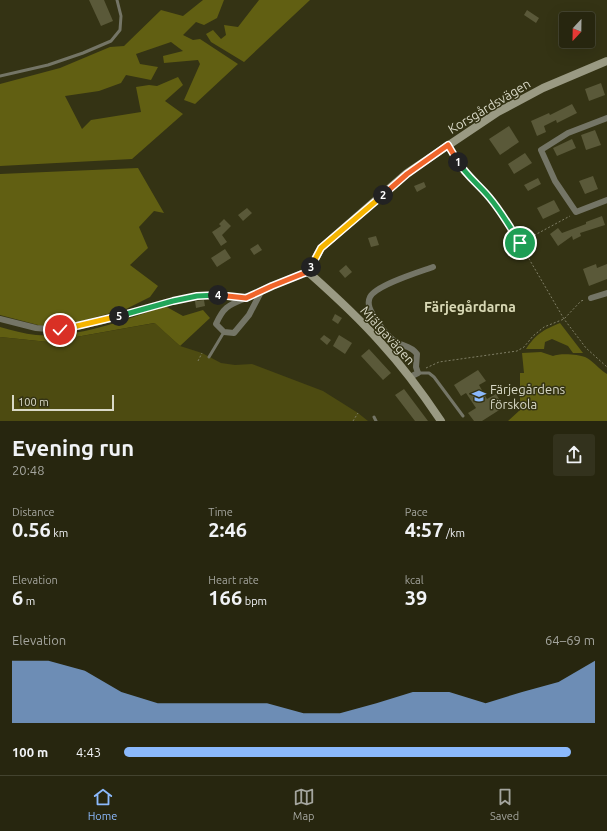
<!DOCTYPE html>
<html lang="en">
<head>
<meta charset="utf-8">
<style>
	:root { --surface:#27260f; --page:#33321d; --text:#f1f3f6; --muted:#a4a59e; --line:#43432f; --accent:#8bb9fc }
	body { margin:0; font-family:Ubuntu,sans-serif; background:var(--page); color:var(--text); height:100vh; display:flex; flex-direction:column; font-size:15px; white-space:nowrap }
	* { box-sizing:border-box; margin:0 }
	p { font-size:13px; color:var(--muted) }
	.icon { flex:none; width:22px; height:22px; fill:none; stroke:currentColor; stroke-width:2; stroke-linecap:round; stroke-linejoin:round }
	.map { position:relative; height:421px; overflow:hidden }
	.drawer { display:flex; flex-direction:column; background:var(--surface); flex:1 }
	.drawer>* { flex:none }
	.needle { width:26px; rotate:202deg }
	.tools { position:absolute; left:559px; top:12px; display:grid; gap:8px }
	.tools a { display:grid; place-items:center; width:36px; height:36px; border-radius:4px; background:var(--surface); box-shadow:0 4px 16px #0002,0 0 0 1px var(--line); font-size:20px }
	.scale { position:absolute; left:12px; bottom:10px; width:102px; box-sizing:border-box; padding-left:4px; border:2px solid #d9d9c7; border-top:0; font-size:11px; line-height:14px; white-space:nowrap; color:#d9d9c7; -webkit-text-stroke:3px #343314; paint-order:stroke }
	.pin { position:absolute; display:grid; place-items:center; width:34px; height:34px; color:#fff; margin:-17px; border:2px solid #fff; border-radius:50%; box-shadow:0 1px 4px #0007 }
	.km { position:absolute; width:20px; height:20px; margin:-10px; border-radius:50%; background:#222; color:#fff; font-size:11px; line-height:20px; text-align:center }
	.round { display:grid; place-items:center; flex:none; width:42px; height:42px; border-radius:4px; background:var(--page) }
	.overview { display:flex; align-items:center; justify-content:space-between; height:68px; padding:0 12px }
	h1 { font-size:22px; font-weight:700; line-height:30px }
	.figures { display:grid; grid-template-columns:repeat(3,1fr); gap:6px; height:68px; padding:4px 12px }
	.figures div { display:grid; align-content:center }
	.figures b { font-size:20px; font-weight:700 }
	.figures small { font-size:11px; font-weight:400 }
	.figures p { font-size:11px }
	.chart { height:112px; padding:8px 12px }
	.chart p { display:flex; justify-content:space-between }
	.chart svg { width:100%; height:72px; margin-top:4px; fill:var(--accent); opacity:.7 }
	ul { padding:0 12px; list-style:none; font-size:13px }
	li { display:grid; grid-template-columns:64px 48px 1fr; align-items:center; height:30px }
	li i { height:10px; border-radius:5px; background:var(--accent) }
	.tab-bar { display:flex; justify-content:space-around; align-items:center; height:56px; border-top:1px solid var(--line); background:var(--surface); font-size:11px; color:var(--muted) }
	.tab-bar a { display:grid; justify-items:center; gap:2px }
	.tab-bar .active { color:var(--accent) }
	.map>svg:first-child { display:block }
</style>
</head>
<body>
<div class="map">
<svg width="607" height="421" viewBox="0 0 607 421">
	<rect width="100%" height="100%" fill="#343314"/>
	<path fill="#615f12" d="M203 0H224L217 18 204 25 196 22 183 35 193 40 200 39 238 64 195 104 184 100 200 64 198 60 164 63 163 56 183 51 171 42 136 54 140 64 158 67 151 80 126 75 121 83 99 91 65 96 82 129 91 120 141 112 136 87 149 85 157 86 178 77 183 85 165 101 183 114 132 159 0 166V84L60 68 110 47 124 46 161 10 183 16Z
		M259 0H310L244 62 211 42 206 34 213 30 221 39 226 35 224 25 238 27Z
		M138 168 164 213 154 211 139 227 148 248 130 265 158 286 150 297 126 309 74 323 42 326 0 315V174Z
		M165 306 183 316 203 310 210 318 180 346 154 323 48 342 0 337V327C12 330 24 334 36 335 79 338 125 320 165 306Z
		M560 323 583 353H573L568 346 552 339 545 342 544 349H526C536 334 543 330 560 323Z
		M541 352 553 356C559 353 578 354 585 357 591 359 600 370 607 374V421H508L520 410V373H524L522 353Z"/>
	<path fill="#4d4b11" d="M155 323 180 346 202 353 221 363 235 365 252 364 323 391 358 413 368 421H0V337L48 342Z"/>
	<path fill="#5a5939" d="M89 0H104L113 21 101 26Z
		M527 10 539 18 536 23 524 15Z
		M601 83 605 95 589 101 585 89Z
		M572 104 577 113 557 123 556 120 544 126 546 132 537 136 531 121 549 113 550 115Z
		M509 126 519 142 500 155 489 139Z
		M595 130 601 145 586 150 581 135Z
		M572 139 576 148 557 156 553 148Z
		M525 153 532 163 514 174 508 164Z
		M593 176 598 189 585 194 579 181Z
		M538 178 541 184 528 191 524 185Z
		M424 182 426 187 417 192 414 186Z
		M554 200 560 211 543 219 537 208Z
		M247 208 252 213 243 221 238 215Z
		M602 216 605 225 580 233 581 236 573 240 572 236 558 246 550 234 558 228 562 233 586 224V222Z
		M224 219 231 226 222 235 227 242 221 246 212 232 221 226 219 224Z
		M376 236 379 245 371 247 368 238Z
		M258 244 262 250 254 255 250 249Z
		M225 249 231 258 217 267 211 258Z
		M596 264 597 268 607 264V279L589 286 583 269Z
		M346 265 352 272 345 278 339 271Z
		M204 300 205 306 196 308 195 301Z
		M335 314 342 318 338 324 332 320Z
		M324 335 331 340 327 345 320 339Z
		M339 335 352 343 345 354 333 346Z
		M369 349 391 373 383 380 361 356Z
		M478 370 486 381 479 385 487 399 496 394 504 407 482 421H474L468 413 476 408 466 393 461 396 454 385Z
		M404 389 428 421H415L395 395Z"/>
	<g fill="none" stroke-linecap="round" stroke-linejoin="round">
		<path stroke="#7f7e65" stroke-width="1" stroke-dasharray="2 2" stroke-linecap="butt" d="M452 152 462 168 488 195 500 209 564 319 586 348 607 367
			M520 243 570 216
			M198 361 202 353
			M426 368 439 362 517 351 524 347 533 336 544 327 564 319 581 301 584 300
			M353 421 358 413"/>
		<path stroke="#747566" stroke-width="3" d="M0 76 48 65 83 53 111 41 120 30 121 16 117 0
			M209 357 224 332
			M418 373H429L434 377 463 416
			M374 417 376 421"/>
		<path stroke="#747566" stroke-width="6" d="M607 118 568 133 541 150 555 181 576 212 607 200
			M591 298 607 293
			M244 299C228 305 223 308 216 324L224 332 234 333 249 315 261 292
			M0 319 36 328 60 330 99 322 173 301 197 296 222 295 246 299 272 286 302 274 308 272
			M410 377 418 373 416 367 417 354C410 344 400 347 392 339 385 333 381 327 376 320 372 313 366 305 370 297 376 285 419 272 433 267"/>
		<path stroke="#9a9a83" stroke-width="8" d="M441 421C423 394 403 367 381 343 359 318 334 295 308 272L321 248 407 173 498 112 543 88 607 61"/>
	</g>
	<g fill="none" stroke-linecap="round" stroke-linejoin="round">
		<defs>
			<path id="split-1" d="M458 162C467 176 479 185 489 197 501 211 510 227 520 243"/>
			<path id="split-2" d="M383 195 407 174 448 145 458 162"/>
			<path id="split-3" d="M311 267 321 248 383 195"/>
			<path id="split-4" d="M218 295 246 298 272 286 302 274 308 272 311 267"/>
			<path id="split-5" d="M119 316 173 301 197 296 218 295"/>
			<path id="split-6" d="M60 330 119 316"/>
		</defs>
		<use href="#split-1" stroke="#fff" stroke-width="8"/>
		<use href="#split-2" stroke="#fff" stroke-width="8"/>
		<use href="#split-3" stroke="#fff" stroke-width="8"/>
		<use href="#split-4" stroke="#fff" stroke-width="8"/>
		<use href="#split-5" stroke="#fff" stroke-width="8"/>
		<use href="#split-6" stroke="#fff" stroke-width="8"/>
		<use href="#split-1" stroke="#22a559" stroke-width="5"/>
		<use href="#split-2" stroke="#f0652b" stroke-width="5"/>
		<use href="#split-3" stroke="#f5b400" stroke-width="5"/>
		<use href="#split-4" stroke="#f0652b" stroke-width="5"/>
		<use href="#split-5" stroke="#22a559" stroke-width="5"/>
		<use href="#split-6" stroke="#f5b400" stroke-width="5"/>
	</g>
	<defs>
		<symbol id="school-bare" viewBox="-9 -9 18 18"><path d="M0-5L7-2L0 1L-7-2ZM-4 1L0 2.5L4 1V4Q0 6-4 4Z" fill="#8bb9fc" stroke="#343314" stroke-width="2.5" paint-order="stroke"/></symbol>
	</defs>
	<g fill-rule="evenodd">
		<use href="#school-bare" x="469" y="386" width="20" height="20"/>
	</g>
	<g text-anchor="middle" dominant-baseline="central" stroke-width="3" stroke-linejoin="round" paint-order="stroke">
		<g font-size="13" fill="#d9d9c7" stroke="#343314">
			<text transform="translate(489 106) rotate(-31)">Korsgårdsvägen</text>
			<text transform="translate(388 335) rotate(48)">Mjälgavägen</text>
		</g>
		<g font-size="13" fill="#d9d9c7" stroke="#343314" text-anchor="start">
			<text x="490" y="389">Färjegårdens<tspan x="490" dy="15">förskola</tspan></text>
		</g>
		<g font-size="14" font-weight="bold" fill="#d9d9b5" stroke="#343314">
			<text x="470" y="307">Färjegårdarna</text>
		</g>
	</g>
</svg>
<div class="tools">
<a><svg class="needle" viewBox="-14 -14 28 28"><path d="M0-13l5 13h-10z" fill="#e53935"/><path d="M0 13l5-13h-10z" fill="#a4a59e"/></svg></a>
</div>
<div class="scale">100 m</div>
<div class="pin" style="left:520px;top:243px;background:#1e9e55"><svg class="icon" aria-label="arrive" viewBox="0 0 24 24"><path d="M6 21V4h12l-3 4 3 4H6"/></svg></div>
<div class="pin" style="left:60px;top:330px;background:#d93025"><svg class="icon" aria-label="check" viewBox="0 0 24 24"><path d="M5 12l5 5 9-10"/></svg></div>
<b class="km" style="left:458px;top:162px">1</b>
<b class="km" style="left:383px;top:195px">2</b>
<b class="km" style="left:311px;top:267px">3</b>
<b class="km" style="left:218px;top:295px">4</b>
<b class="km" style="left:119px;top:316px">5</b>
</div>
<section class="drawer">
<div class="overview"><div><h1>Evening run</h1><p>20:48</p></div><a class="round"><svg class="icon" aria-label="share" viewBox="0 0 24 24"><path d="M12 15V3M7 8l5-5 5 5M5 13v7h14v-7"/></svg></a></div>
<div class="figures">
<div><p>Distance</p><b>0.56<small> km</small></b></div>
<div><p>Time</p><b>2:46</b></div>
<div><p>Pace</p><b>4:57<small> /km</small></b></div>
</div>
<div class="figures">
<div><p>Elevation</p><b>6<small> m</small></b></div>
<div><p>Heart rate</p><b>166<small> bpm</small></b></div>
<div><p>kcal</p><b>39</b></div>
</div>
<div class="chart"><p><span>Elevation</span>64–69 m</p>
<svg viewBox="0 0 160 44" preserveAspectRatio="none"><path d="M0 44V6L10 6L20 12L30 25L40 32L50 32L60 32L70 32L80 38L90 38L100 32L110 25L120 25L130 32L140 25L150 19L160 6V44z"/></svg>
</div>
<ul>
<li><b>100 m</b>4:43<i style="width:95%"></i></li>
</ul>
</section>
<nav class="tab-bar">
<a class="active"><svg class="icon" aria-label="home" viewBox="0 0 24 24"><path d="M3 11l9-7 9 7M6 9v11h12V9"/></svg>Home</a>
<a><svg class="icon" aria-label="map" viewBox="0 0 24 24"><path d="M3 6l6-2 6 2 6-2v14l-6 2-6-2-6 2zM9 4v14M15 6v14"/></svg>Map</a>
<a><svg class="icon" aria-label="saved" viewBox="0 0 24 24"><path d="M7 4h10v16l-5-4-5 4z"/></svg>Saved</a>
</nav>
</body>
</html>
